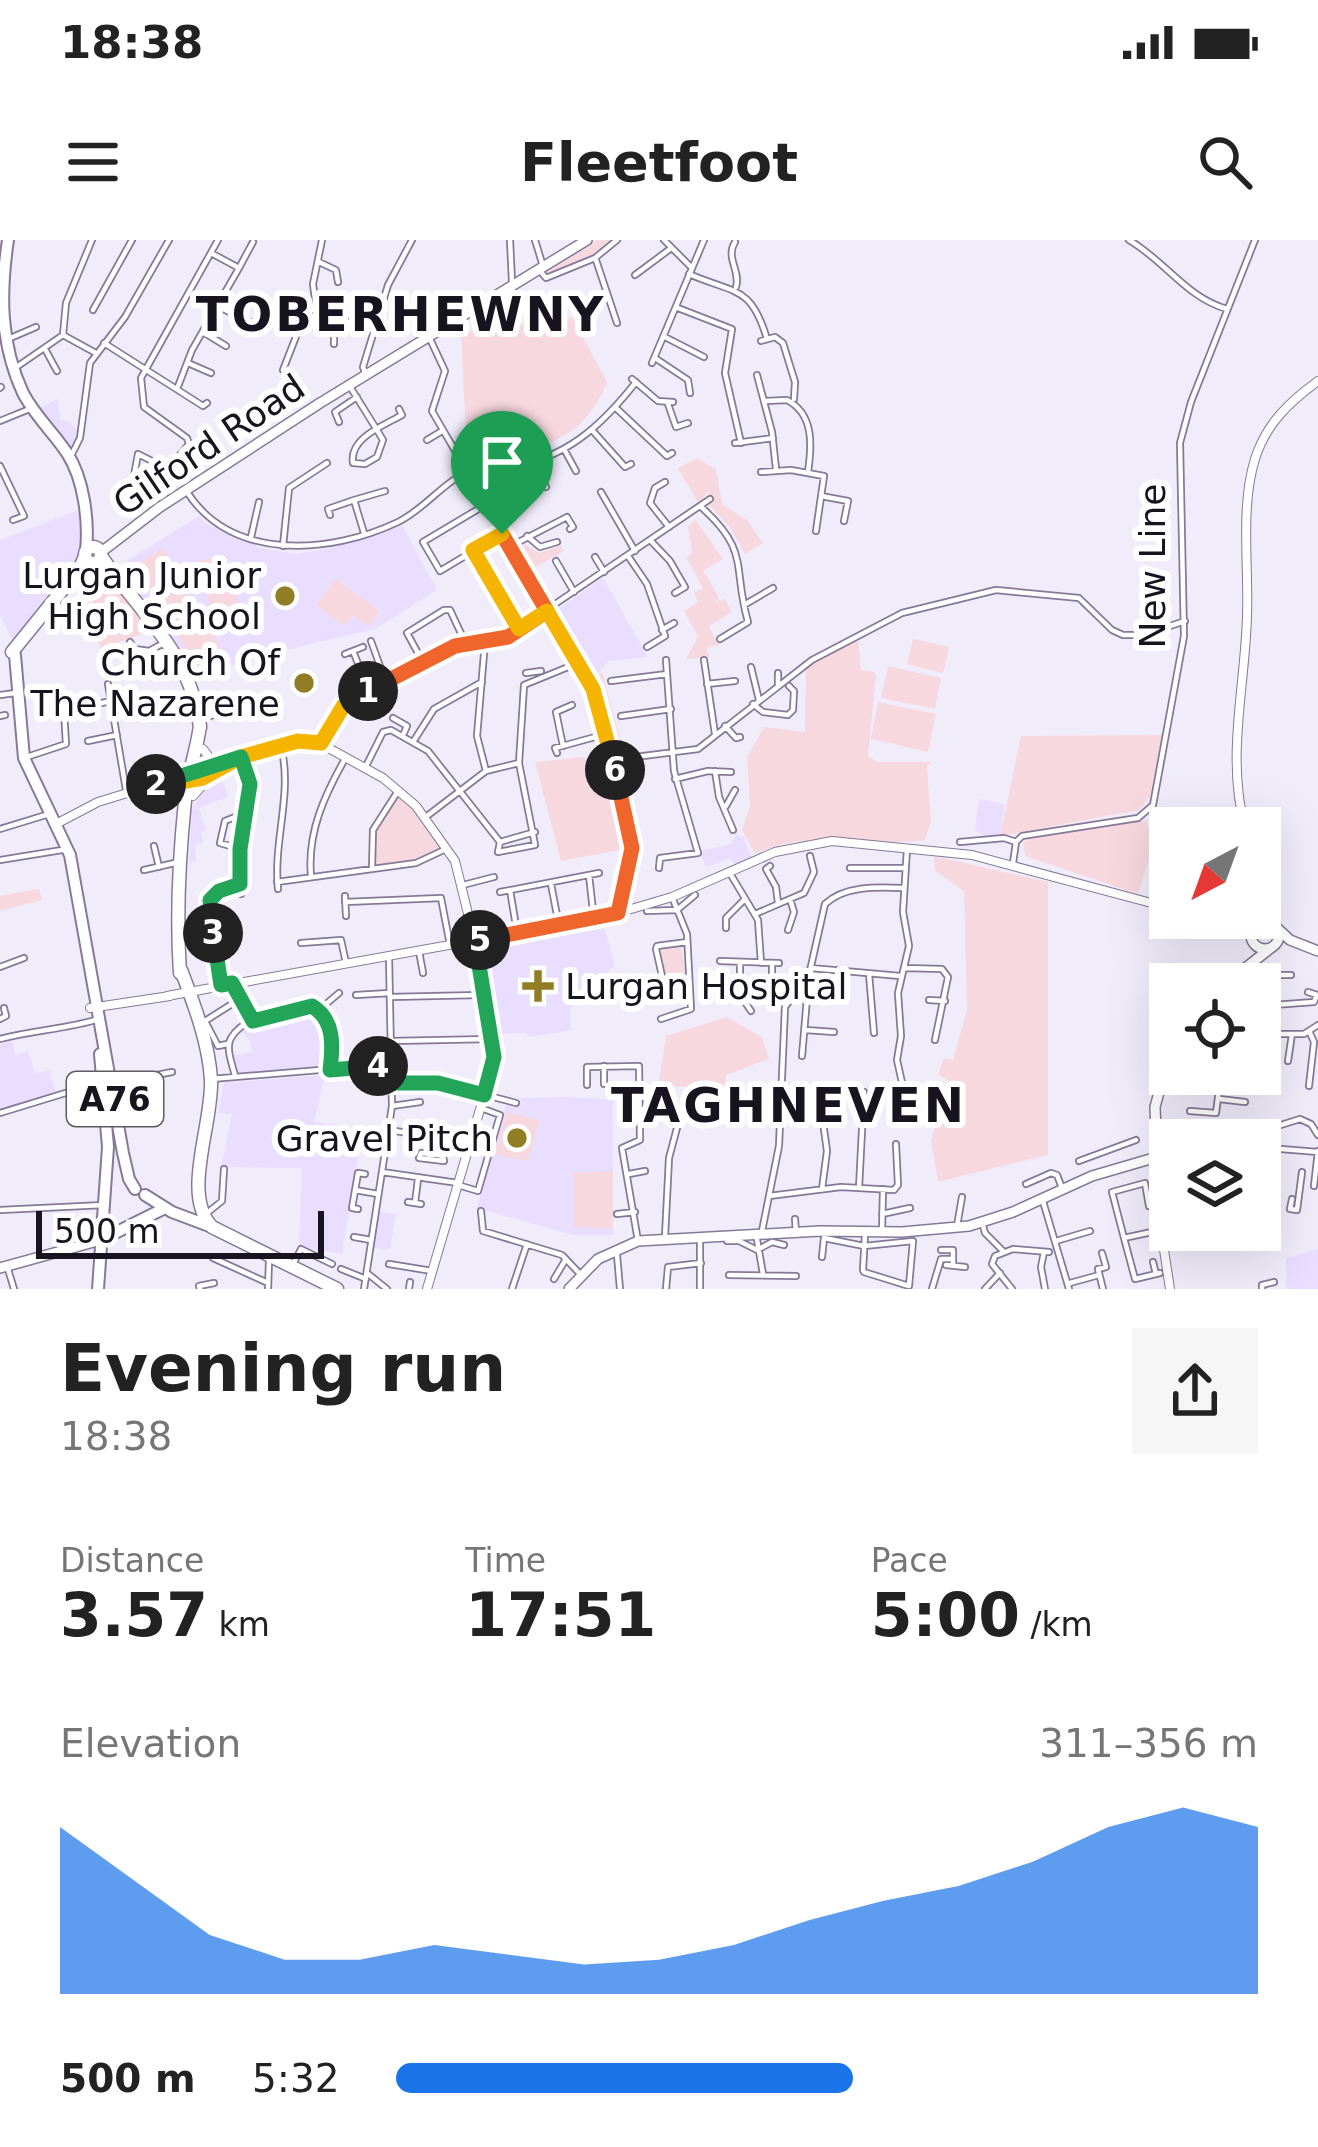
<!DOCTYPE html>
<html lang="en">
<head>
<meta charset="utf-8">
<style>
	:root { --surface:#fff; --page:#f6f6f6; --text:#222; --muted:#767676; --accent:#1a73e8 }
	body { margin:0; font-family:"DejaVu Sans",sans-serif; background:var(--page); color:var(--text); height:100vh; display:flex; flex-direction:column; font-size:45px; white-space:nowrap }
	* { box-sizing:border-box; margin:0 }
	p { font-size:39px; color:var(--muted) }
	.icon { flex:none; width:66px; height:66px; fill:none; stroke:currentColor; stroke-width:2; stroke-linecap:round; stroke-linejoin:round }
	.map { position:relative; height:1049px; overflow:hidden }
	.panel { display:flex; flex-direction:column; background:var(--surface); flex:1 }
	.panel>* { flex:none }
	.needle { width:78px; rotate:221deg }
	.fabs { position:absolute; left:1149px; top:567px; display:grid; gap:24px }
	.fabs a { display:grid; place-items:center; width:132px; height:132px; border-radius:0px; background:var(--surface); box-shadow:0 12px 48px #0002; font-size:60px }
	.scale { position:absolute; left:36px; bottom:30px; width:288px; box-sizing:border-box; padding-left:12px; border:6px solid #17131f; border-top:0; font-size:33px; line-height:42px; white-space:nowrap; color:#17131f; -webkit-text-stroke:9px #fff; paint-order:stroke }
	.pin { position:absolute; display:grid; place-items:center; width:102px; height:102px; color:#fff; margin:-123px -51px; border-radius:50% 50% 50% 0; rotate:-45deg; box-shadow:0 0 12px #0007 }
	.pin .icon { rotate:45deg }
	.km { position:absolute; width:60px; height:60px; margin:-30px; border-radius:50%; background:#222; color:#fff; font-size:33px; line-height:60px; text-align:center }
	.round { display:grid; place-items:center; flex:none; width:126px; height:126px; border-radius:0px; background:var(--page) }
	.overview { display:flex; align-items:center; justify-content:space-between; height:204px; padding:0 60px }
	h1 { font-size:66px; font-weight:800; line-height:90px }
	.metrics { display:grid; grid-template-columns:repeat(3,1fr); gap:18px; height:204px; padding:12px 60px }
	.metrics div { display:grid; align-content:center }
	.metrics b { font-size:60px; font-weight:800 }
	.metrics small { font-size:33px; font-weight:400 }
	.metrics p { font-size:33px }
	.chart { height:336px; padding:24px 60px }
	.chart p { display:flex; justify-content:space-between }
	.chart svg { width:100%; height:216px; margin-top:12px; fill:var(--accent); opacity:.7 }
	ul { padding:0 60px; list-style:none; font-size:39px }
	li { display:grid; grid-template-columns:192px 144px 1fr; align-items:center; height:90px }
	li i { height:30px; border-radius:15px; background:var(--accent) }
	.status { display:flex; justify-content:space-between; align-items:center; height:84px; padding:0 60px; background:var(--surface); direction:ltr }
	.status svg { height:33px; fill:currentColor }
	header { display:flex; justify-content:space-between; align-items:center; height:156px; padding:0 60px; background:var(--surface); font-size:54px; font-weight:800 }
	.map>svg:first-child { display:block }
</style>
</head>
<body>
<div class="status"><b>18:38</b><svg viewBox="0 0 49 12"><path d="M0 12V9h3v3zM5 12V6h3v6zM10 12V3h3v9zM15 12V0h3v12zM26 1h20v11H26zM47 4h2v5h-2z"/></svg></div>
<header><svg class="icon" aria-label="menu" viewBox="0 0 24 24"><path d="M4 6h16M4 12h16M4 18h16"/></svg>Fleetfoot<svg class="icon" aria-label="search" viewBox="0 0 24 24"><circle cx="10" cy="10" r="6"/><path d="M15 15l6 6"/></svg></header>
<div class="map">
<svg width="1318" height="1049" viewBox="0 0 1318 1049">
	<rect width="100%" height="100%" fill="#f1ecfa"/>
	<path fill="#e9deff" d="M58 159 60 180 68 181 79 192 70 210 37 169Z
		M79 270 81 316 74 331 14 404 0 374V300Z
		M199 276 208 285 253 301 256 307 293 314 327 309 402 285 437 350 375 389 251 418 196 441 184 415 117 327Z
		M603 338 648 417 608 421 592 440 555 371Z
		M222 538 228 557 199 568 206 590 201 593 203 603 195 604 196 621 189 622 192 570 205 547Z
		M979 559 1005 564 1000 596 987 597 975 590Z
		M736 595 743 597 752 618 734 626 731 618 706 627 700 611 731 604Z
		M602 681 615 725 570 768 571 790 529 797 525 793 495 794 483 704 578 689Z
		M309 770 325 785 324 822 317 828 239 833 234 815 252 812 250 801 242 791 257 781Z
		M12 801 15 815 28 811 35 834 49 830 56 852 0 870V804Z
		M325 835 314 882 336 885 332 913 358 917 342 1014 304 1008 299 1003 302 928 221 927 232 874 218 873 224 843Z
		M569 857 613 860V995H573L477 968 506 865 519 868 521 858Z
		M379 972 396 974 390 1010 372 1008Z
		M1318 1009V1049H1286V1018Z"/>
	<path fill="#f7d8df" d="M596 0H614L594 16 549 34 545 31Z
		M572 77 607 142C580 209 531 210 467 218L461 93Z
		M697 218 716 229 722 264 748 281 763 303 745 314 730 287 709 265 712 256 707 252 699 264 678 228Z
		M695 279 723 319 703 331 719 357 715 362 725 359 732 372 709 386 715 399 724 402 706 409 710 417 686 419 698 396 684 371 698 362 694 353 703 348 687 319 692 311 688 287Z
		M526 305 539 313 561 306 564 311 530 330 516 307Z
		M164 308 192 358 162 375 134 325Z
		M226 315 238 363 211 369 199 321Z
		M87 327C117 328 136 368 154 390L101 408 83 368 102 355Z
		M336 339 380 371 369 386 352 376 345 386 316 365Z
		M196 364 222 410 194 425 169 379Z
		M858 398 861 430 874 432 876 435 868 516 877 522H931L927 526 931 581 925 600C867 608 812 587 755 614L742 590 750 566 747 517 764 487 805 492 806 428Z
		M913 399 949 407 943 433 907 424Z
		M888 426 941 438 935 469 881 458Z
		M602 432 624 513H615L595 439Z
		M878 462 936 474 928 512 871 499Z
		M1162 495 1150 556 1139 570 1000 596 1021 496Z
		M583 517 592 528 609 526 625 582V609L561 621 535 522Z
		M398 555 403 556 444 606 409 622 377 625C367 598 383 578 398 555Z
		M1146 580 1154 603 1138 654 1025 616 1023 602 1031 598Z
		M934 616 1048 642V915L938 942 931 901 948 840 938 835 944 818 953 820 967 770 964 651 935 631Z
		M39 649 42 660 0 671V656Z
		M681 704 685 735 667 743 658 710Z
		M727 777 762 797 769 819 726 835 725 848 658 846 666 796Z
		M507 872 540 880 528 921 494 915Z
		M613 931V988L573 987V933Z"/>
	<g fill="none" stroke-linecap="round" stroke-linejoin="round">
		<defs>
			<path id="minor" d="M322 0 313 44 316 67 334 80 374 85
				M510 0 512 42
				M535 0 542 23
				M664 0 692 28
				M1129 0C1165 21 1187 58 1227 69
				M735 2C725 18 741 31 736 47
				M596 20 617 83
				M319 22 336 30 338 42
				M239 28 253 2
				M540 31 546 38 595 18 617 0
				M689 34C735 54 751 45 767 99
				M635 35 670 9
				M217 66 260 87
				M678 68 732 89 725 133 741 203
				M93 70 132 0
				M203 92 226 106
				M63 95 66 63 92 0
				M665 97 704 117
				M8 99 36 87
				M430 99 445 131 432 171 593 449 632 597 618 673
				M761 101 775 97 783 103 795 142 794 159
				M104 103 203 166 207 163
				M334 104V80
				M45 109 57 131
				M655 118 688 140 690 153
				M188 123 211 133
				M652 123 704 0
				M18 126 63 95 94 112
				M283 130 304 76 316 67
				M366 135 363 127 388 45 412 0
				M757 135 772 192 776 229
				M632 139 658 161 673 162
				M349 145 377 190 383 200 377 217 365 224 353 223C349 198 383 186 402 175L399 169
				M0 148 1 147
				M177 149 192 110 239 28 211 13
				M765 161 787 160C814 174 812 205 808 232
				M668 164 676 187 688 183
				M616 168 667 216 672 213
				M0 181 32 168
				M339 182 335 172 357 157
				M592 190 625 227 631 224
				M427 200 442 191
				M735 203 773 198
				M564 209 576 231
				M72 214 80 198 90 123 125 77 169 0
				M532 222 546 247
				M0 226 24 276 13 280
				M498 228 509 252
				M761 232 791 230 824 236 816 291
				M467 234C484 225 504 228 523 224 572 214 606 180 636 142
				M138 241H133L138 214 168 229 189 204 187 198 144 167 141 138 218 0
				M665 242 655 248 650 263 669 287
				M187 252C232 322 331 314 398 282 423 270 441 245 466 232
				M601 252 635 311
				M821 256 848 261 844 281
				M485 265 423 302 440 331 502 294
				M700 266C751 311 732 326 748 382L720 399
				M330 275 328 269 354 260
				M364 293 354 260 385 251
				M527 296 540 307 557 302
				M251 297 259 262
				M650 300 670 321 685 347 675 353
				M283 306 289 248 327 223
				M509 307 567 277 573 287 570 289
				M474 311 519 389
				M628 316 647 344 665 396 647 407
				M595 317 604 332
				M556 321 574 352
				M744 365 773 348
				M662 390 674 383
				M371 401 386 443
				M130 402 135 409 149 411 162 404
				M485 402 477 496 486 531
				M353 411 369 451
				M345 414 363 407
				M704 420 715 494
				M424 424 407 393 444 370H450L466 404
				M751 427 759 460
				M526 433 541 431
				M611 441 667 434
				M108 444 126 550
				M707 444 735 441
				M778 445V433
				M0 455 15 453
				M753 464 763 472 788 475 793 470 794 451 789 446
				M0 476 5 475
				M621 476 671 469
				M199 478 214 475
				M393 478 407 486 404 493
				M725 486 736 498 740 497
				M88 501 117 495
				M321 502 337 473 354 458 455 406 508 396 710 259
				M413 502 434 469 482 442
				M563 506 556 472 572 465
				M557 513 555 508 606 494
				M24 518 66 504 64 471 111 461
				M612 520 698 509 812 420 902 373 996 350 1079 358 1112 390 1123 395H1143L1185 381
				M365 528 383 492 391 490 428 511 500 602 498 612 535 605 519 523 524 445 578 423
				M715 531 719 557 733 590
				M675 539 708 531 731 532
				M726 566 735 550
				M427 576 486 531 519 523
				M0 589 49 574
				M500 602 535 592
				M960 602 1004 598 1016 602
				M154 606 159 627
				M240 609 220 603 225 581 245 573
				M907 609 903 672 909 706 898 753 901 796 897 820 903 847 914 859
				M0 620 62 610
				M1013 623 1016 602 1022 596 1138 578 1153 565 1184 396 1180 203 1191 162 1255 0
				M770 626 766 629 776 647 778 663
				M372 628 373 590 398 551
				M659 628 660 618 698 613 674 531 666 420
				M850 628H905
				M144 630 179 622
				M731 635 758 680 761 723
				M311 636C307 592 325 554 346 517
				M277 642 416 623 446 609
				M551 644 559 686
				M463 645 494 637
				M278 649C273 600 293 554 281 506
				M510 650 516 686
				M500 652 599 633
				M241 654C234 608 259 561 241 517
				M345 656 346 676
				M345 662 441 658 450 705
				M647 671 677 670 695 655
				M755 674 804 653 814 632 810 616
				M571 676 593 671 589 635
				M512 687 545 680
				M726 688V678L745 659
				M788 690 794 672 790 659
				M687 702 657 706 656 709 664 745 688 739
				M301 703 341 700 346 723
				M419 711 423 733
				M720 721 779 723
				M740 723V755L751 771
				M772 723V739
				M0 727 24 718
				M811 728 900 736
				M905 728 942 729 948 737 935 800
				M869 734 874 793
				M1263 735H1291
				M232 744 253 781
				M221 745 210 660 219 651 239 646
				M356 755 390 753
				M390 757 480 755
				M722 758 740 755
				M929 760 945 761
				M1271 763 1273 733
				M1260 766 1314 762 1317 755 1308 752
				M319 770 339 753
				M0 779 6 776 4 768
				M661 779 691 769 687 694 672 657
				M806 790 834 792
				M1260 794H1304L1318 785
				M0 799C34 790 67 789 99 779
				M391 801 491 799
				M227 804 218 806 205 781 240 759
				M802 816 809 735 825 664C845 645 878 647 904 648
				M1288 821 1292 794
				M235 836C233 826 225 808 231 798 245 774 287 769 312 766 335 780 333 806 330 830
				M211 839 391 824
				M115 843 172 832
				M391 843 444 844 516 863
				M604 844V826
				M587 845V827L639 826 640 900 622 908 638 1001
				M1309 846 1314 802 1310 793
				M1219 859 1245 862
				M392 866 420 862
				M626 869H640
				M1190 871 1216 873 1221 834
				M0 873 98 843
				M822 875 827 911 822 949
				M388 890 471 902
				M1233 900 1300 879 1311 884 1318 895
				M1281 909 1318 912
				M434 914 421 913 419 918 444 921 443 916 434 914 437 897
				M1079 921 1136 900
				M382 932 458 943
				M629 934 645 931
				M1026 944 1051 933 1057 935 1062 948
				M458 945 478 951 500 875 481 868
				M1314 946 1318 911
				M859 948 864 852
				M355 950 378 954
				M769 956 841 947 894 950 898 945 896 904
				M1042 958 1069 1049
				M1292 959 1290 969 1297 970 1302 932
				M408 962 421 964
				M415 963 418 939
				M358 969 352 968 358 933 365 934
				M0 970 104 965
				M481 971 483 991 562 1015 581 1035
				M207 973 222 961 224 929
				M617 974 635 972
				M882 974 910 968
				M795 979 796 992
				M982 982 985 993 1003 1011
				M957 986 962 957
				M762 991 779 906 785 767 791 759 808 760
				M882 992 883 949
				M756 994 763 1034
				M354 997 371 1000
				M665 997 669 918 682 869C700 857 722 873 738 858
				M1124 998 1112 952 1145 943 1149 966
				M727 1001H739L757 1010 772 1002 784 1005
				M1056 1001 1090 991
				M1177 1002 1212 1006 1216 990
				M941 1010H953V1024
				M1044 1012 1041 1027 1045 1049
				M1102 1013 1106 1027 1098 1029 1103 1049
				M617 1015 620 1049
				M822 1017 824 998 864 1006 913 1001 909 1046 864 1032 863 1030 865 994
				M213 1018 268 1043
				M1153 1022 1156 1034
				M389 1024 432 1031
				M946 1025 965 1027
				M7 1026 14 1049
				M292 1026 301 1009 332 1024
				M341 1029 366 1039
				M367 1033 387 1049
				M1160 1033 1135 1039 1124 998 1161 990
				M729 1035 796 1036
				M554 1039 566 1019
				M1070 1043 1099 1035
				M200 1049 199 1046 214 1043
				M268 1049 269 1021
				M364 1049 392 866 389 716
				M409 1049 410 1042
				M512 1049 527 1004
				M666 1049 668 1027 701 1023
				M700 1049V1001
				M932 1049 941 1019H953
				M985 1049 1000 1033
				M1012 1049 992 1024 995 1016 1013 1009 1049 1012
				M1262 1049V1045L1274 1042"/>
			<path id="tertiary" d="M203 509 215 525
				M157 544 223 523
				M136 551 198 539 241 517 314 500 383 538 416 566 455 621 473 694 494 822 427 1049
				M193 556 208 539
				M56 584 98 562 137 550
				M1245 588C1226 516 1245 449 1247 376 1249 326 1240 267 1255 219 1266 184 1289 162 1318 141
				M1260 642 1275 685
				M1206 678 1254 686
				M167 756 604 677 672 657 775 612 832 601 972 615 1170 668
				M90 768 170 756
				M1157 917 1161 990 1170 1049"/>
			<path id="secondary" d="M100 313 160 267 320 163 587 0
				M1251 695a14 14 0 1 1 28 0a14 14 0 1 1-28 0Z
				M1277 688 1290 700 1318 711
				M1225 744 1272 707
				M0 1028 101 1000
				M569 1049 598 1019 638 1001 820 991 902 992 969 986 1013 972 1092 936 1157 917 1155 867 1170 812"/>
			<path id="primary" d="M8 0C0 54 0 103 23 153 35 176 53 192 67 213 84 239 89 281 86 311
				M15 415 24 518 70 615 123 913 129 939 135 949
				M145 955 172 972 212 987
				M101 1000 165 968
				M98 1049 108 907 100 814"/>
			<path id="trunk" d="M85 315a8 8 0 1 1 16 0a8 8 0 1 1-16 0Z
				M101 316C140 373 192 414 200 488
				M12 412 80 328 85 316
				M181 730C194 764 209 803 211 840 213 884 181 955 212 987L337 1049
				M180 733C176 675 179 619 185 561 187 535 197 511 200 485"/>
		</defs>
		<use href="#minor" stroke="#847a98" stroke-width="8"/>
		<use href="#tertiary" stroke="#847a98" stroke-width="10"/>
		<use href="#secondary" stroke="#847a98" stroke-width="12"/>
		<use href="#primary" stroke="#847a98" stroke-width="14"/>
		<use href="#trunk" stroke="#847a98" stroke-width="15"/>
		<use href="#minor" stroke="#fff" stroke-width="4.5"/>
		<use href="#tertiary" stroke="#fff" stroke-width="8"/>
		<use href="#secondary" stroke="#fff" stroke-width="9"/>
		<use href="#primary" stroke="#fff" stroke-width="10"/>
		<use href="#trunk" stroke="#fff" stroke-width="12"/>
	</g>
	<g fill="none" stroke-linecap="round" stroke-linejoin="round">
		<defs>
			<path id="split-1" d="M368 451 455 406 508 397 547 371 502 294"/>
			<path id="split-2" d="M156 544 136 550 203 538 241 517 298 501 321 503 344 465 368 451"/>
			<path id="split-3" d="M156 544 241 517 250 544 240 609V644L219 651 210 660 213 693"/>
			<path id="split-4" d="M213 693 221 745 232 743 253 781 312 766C335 780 333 806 330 830L378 826"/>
			<path id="split-5" d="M378 826 391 824V843H438L484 855 494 817 475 701 480 700"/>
			<path id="split-6" d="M480 700 618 673 632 608 615 530"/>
			<path id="split-7" d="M502 294 473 310 519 389 547 371 593 449 615 530"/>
		</defs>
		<use href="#split-1" stroke="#fff" stroke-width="24"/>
		<use href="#split-2" stroke="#fff" stroke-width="24"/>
		<use href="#split-3" stroke="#fff" stroke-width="24"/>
		<use href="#split-4" stroke="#fff" stroke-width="24"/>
		<use href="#split-5" stroke="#fff" stroke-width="24"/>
		<use href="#split-6" stroke="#fff" stroke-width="24"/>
		<use href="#split-7" stroke="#fff" stroke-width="24"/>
		<use href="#split-1" stroke="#f0652b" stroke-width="15"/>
		<use href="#split-2" stroke="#f5b400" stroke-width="15"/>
		<use href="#split-3" stroke="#22a559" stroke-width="15"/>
		<use href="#split-4" stroke="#22a559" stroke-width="15"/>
		<use href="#split-5" stroke="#22a559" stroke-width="15"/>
		<use href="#split-6" stroke="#f0652b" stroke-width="15"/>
		<use href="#split-7" stroke="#f5b400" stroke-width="15"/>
	</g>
	<g fill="#917d24" stroke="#fff" stroke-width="4.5">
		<circle cx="285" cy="356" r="12"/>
		<circle cx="304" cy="443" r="12"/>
		<path d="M532 728h12v12h12v12h-12v12h-12v-12h-12v-12h12z"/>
		<circle cx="517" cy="898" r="12"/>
	</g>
	<g text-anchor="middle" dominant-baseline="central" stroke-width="12" stroke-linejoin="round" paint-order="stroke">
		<rect fill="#fff" stroke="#5d5a62" stroke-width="3" x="67" y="832" width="96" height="54" rx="9"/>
		<g font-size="33" font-weight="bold" fill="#17131f">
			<text x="115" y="859">A76</text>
		</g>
		<g font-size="36" fill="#17131f" stroke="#fff">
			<text transform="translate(209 205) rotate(-34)">Gilford Road</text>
			<text transform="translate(1152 326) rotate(-90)">New Line</text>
		</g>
		<g font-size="36" fill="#17131f" stroke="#fff" text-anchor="end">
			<text x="261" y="335">Lurgan Junior<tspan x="261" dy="41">High School</tspan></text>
			<text x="280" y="422">Church Of<tspan x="280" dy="41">The Nazarene</tspan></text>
			<text x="565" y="746" text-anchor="start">Lurgan Hospital</text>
			<text x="493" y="898">Gravel Pitch</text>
		</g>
		<g font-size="48" font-weight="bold" letter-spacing="3" fill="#17131f" stroke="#fff">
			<text x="401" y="74">TOBERHEWNY</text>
			<text x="789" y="865">TAGHNEVEN</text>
		</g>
	</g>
</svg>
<div class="fabs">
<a><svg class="needle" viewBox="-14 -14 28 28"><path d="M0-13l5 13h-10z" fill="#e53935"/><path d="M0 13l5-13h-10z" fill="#767676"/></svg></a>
<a><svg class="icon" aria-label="locate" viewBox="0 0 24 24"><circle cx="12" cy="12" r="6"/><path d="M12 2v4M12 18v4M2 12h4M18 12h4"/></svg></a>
<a><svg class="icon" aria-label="layers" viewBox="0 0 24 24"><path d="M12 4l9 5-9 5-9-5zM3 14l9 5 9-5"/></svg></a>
</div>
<div class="scale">500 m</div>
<div class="pin" style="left:502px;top:294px;background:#1e9e55"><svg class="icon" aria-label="arrive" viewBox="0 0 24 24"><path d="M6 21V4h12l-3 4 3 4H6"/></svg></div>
<b class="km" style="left:368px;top:451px">1</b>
<b class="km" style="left:156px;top:544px">2</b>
<b class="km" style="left:213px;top:693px">3</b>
<b class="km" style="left:378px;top:826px">4</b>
<b class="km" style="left:480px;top:700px">5</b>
<b class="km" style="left:615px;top:530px">6</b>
</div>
<section class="panel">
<div class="overview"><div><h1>Evening run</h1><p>18:38</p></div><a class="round"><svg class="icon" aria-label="share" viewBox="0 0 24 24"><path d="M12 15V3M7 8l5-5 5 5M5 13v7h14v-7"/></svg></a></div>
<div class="metrics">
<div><p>Distance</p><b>3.57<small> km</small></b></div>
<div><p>Time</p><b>17:51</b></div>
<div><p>Pace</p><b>5:00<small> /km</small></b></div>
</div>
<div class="chart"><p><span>Elevation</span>311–356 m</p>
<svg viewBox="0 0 160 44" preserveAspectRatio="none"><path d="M0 44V10L10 21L20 32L30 37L40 37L50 34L60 36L70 38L80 37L90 34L100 29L110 25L120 22L130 17L140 10L150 6L160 10V44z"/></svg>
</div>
<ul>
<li><b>500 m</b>5:32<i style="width:53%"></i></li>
</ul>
</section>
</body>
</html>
